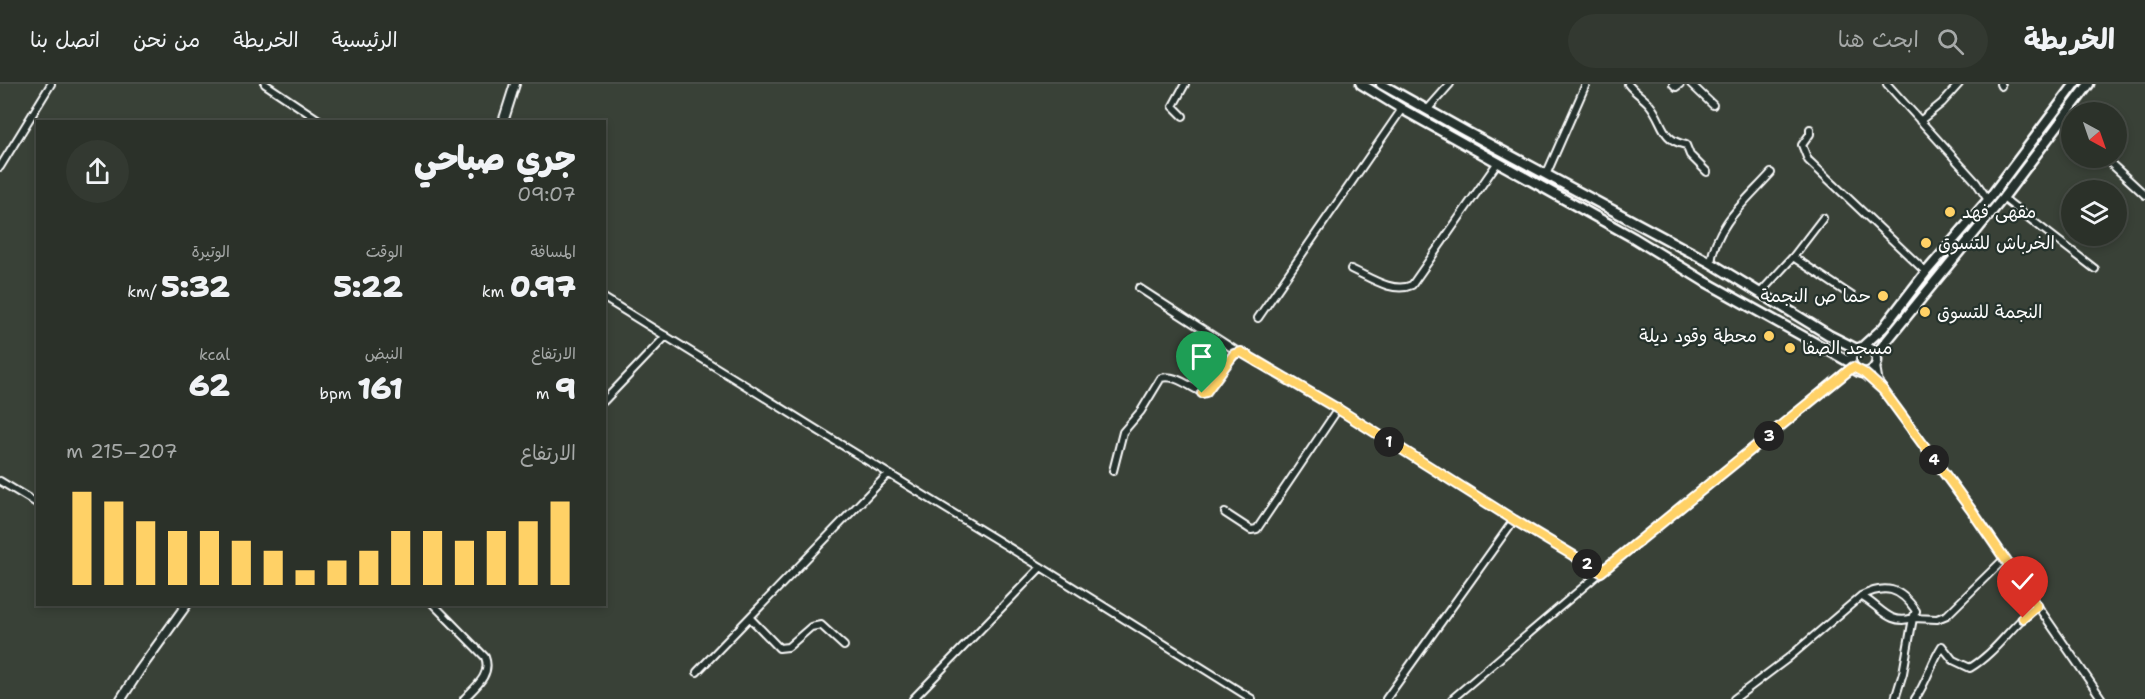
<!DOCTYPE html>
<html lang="ar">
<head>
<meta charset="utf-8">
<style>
	:root { --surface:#2b3129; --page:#333931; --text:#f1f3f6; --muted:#a6a9a8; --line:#474c46; --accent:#ffd166 }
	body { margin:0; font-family:"Shantell Sans","Playpen Sans Arabic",sans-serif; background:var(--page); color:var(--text); direction:rtl; height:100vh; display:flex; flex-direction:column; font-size:22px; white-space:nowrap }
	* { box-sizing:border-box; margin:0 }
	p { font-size:20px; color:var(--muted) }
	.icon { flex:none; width:33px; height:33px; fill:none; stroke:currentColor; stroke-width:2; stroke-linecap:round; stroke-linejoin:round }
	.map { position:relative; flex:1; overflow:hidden; direction:ltr }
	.drawer { position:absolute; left:36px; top:36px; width:570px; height:486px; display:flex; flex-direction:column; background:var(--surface); border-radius:0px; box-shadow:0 3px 9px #0003,0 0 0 2px var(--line); direction:rtl }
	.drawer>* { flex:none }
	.needle { width:39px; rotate:140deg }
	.fabs { position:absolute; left:2061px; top:18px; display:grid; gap:12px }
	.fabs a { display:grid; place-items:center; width:66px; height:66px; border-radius:50%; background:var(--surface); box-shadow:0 3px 9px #0003,0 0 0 2px var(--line); font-size:30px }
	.pin { position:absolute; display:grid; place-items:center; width:51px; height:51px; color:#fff; margin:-62px -26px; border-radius:50% 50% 50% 0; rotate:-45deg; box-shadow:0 0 6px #0007 }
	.pin .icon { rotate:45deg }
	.km { position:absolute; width:30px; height:30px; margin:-15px; border-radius:50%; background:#222; color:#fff; font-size:16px; line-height:30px; text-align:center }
	.round { display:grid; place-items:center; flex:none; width:63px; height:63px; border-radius:32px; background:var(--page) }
	.head { display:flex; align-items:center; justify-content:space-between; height:102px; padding:0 30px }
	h1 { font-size:33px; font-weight:800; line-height:45px }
	.stats { display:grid; grid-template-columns:repeat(3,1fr); gap:9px; height:102px; padding:6px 30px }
	.stats div { display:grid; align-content:center }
	.stats b { font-size:30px; font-weight:800 }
	.stats small { font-size:16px; font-weight:400 }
	.stats p { font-size:16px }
	.chart { height:168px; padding:12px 30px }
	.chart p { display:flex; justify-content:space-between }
	.chart svg { width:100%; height:108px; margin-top:6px; stroke:var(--accent); stroke-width:6 }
	header { display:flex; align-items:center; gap:36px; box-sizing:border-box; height:84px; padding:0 30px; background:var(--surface); border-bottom:2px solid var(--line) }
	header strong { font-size:28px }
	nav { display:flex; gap:33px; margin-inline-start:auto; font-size:21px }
	.search { width:420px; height:54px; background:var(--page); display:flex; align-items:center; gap:15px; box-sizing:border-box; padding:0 21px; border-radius:33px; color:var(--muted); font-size:22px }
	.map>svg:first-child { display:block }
</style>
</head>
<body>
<header>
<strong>الخريطة</strong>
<div class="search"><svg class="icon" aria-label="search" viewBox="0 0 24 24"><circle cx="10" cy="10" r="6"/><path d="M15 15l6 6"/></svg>ابحث هنا</div>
<nav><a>الرئيسية</a><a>الخريطة</a><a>من نحن</a><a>اتصل بنا</a></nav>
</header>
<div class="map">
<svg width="2145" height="615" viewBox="0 0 2145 615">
	<rect width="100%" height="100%" fill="#394137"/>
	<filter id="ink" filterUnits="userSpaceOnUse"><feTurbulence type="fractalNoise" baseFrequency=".0167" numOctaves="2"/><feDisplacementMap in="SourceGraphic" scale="12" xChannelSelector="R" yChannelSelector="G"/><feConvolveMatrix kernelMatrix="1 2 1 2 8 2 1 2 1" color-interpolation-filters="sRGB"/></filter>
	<g filter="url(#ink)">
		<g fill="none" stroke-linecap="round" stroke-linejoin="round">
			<defs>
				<path id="minor" d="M265 0 322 38
					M1628 0C1634 8 1643 13 1649 20 1664 37 1660 56 1686 61L1690 71 1707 88
					M1673 0 1676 3 1680 0
					M1691 0 1713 21
					M1887 0 1976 98 1988 116
					M2000 0 2001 2
					M1427 26 1450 0
					M1183 32 1173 22 1185 0
					M2063 36 2072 44
					M1920 37 1942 19 1959 0
					M1810 45V50L1802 61 1808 76 1926 188
					M2105 74 2145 111
					M0 83 51 0
					M1546 91 1586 0
					M2003 114 2095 185
					M1793 173 1852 212
					M1711 179C1715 141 1747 116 1771 89
					M1351 185C1369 193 1393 210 1412 201L1498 78
					M1139 204 1238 268
					M1760 209 1793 173 1823 134
					M604 214 814 344 1041 483 1252 615
					M1258 234 1402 25
					M1876 282 1879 299 1883 306 1972 427 2102 615
					M1864 289 1880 303
					M604 317 666 252
					M1113 387 1123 348 1141 327 1161 294C1177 290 1190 304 1204 309L1229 276 1238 268H1241L1338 325 1514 436 1601 488
					M0 397 38 420
					M1225 429 1251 446 1257 445 1338 325
					M1861 512C1881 523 1889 542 1913 534L1903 589 1895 615
					M433 520 485 573C492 591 475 603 464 615
					M750 534 779 564 788 563 811 543 821 541 844 562
					M697 588 888 390
					M913 615 1041 483
					M1386 615 1514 436
					M1452 615 1601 488 1853 283
					M1734 615 1787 575 1861 512C1885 500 1900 503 1916 527L1913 534 1937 535 1947 531 2004 475
					M1915 615C1927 598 1931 579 1942 562L1953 576 1970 584C1997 568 2012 540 2037 522"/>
				<path id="tertiary" d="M503 38 515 0
					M121 615 139 587 187 520"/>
				<path id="secondary" d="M1361 0 1402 25 1634 154 1704 197 1851 279
					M1381 0 1465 47 1711 179 1829 251 1857 265
					M1851 276a13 13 0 1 1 26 0a13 13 0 1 1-26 0Z
					M1862 263 1883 244 1926 188 1988 116 2075 0
					M1876 270 2003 114 2089 0"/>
			</defs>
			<use href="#minor" stroke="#fff" stroke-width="10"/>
			<use href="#tertiary" stroke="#fff" stroke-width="12"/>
			<use href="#secondary" stroke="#fff" stroke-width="13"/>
			<use href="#minor" stroke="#26332d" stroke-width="6"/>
			<use href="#tertiary" stroke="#26332d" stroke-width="8"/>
			<use href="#secondary" stroke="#26332d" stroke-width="8"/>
		</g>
	</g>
	<g fill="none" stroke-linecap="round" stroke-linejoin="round" filter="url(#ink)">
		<defs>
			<path id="route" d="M1202 309 1206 308 1234 270 1241 268 1338 325 1514 436 1601 488 1853 283 1864 289 1883 306 1972 427 2037 522 2023 534"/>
		</defs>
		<use href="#route" stroke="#fff" stroke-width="12"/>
		<use href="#route" stroke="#ffd166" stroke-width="8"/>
	</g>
	<g fill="#ffd166" stroke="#26332d" stroke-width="2">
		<circle cx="1950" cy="128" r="6"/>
		<circle cx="1926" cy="159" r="6"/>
		<circle cx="1883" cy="212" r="6"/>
		<circle cx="1925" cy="228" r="6"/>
		<circle cx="1769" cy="252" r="6"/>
		<circle cx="1790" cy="264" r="6"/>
	</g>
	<g text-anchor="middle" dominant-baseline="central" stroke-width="4.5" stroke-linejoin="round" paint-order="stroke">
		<g font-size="18" fill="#fff" stroke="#26332d" text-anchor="start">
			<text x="1962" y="128">مقهى فهد</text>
			<text x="1938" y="159">الخرباش للتسوق</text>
			<text x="1871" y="212" text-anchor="end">حما ص النجمة</text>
			<text x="1937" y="228">النجمة للتسوق</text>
			<text x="1757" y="252" text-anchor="end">محطة وقود ديلة</text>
			<text x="1802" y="264">مسجد الصفا</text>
		</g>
	</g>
</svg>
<div class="fabs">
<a><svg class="needle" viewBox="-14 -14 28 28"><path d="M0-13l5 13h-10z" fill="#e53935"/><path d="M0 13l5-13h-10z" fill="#a6a9a8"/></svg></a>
<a><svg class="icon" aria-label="layers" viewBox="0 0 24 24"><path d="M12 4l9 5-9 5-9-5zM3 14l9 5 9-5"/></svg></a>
</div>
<div class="pin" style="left:1202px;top:309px;background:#1e9e55"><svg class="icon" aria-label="arrive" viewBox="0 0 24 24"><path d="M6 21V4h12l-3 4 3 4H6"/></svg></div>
<div class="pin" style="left:2023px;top:534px;background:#d93025"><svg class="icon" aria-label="check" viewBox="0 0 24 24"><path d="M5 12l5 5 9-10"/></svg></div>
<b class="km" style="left:1389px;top:358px">1</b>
<b class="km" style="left:1587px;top:480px">2</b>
<b class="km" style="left:1769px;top:352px">3</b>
<b class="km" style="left:1934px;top:376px">4</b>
<section class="drawer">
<div class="head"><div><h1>جري صباحي</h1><p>09:07</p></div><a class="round"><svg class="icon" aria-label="share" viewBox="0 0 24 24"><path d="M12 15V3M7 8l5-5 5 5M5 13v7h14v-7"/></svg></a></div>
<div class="stats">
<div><p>المسافة</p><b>0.97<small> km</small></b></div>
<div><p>الوقت</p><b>5:22</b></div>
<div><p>الوتيرة</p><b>5:32<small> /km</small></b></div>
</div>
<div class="stats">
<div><p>الارتفاع</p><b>9<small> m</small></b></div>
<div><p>النبض</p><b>161<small> bpm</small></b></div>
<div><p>kcal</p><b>62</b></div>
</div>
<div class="chart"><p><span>الارتفاع</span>207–215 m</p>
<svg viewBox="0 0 160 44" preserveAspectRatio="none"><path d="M5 44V6M15 44V10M25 44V18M35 44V22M45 44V22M55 44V26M65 44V30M75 44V38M85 44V34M95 44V30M105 44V22M115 44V22M125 44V26M135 44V22M145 44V18M155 44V10"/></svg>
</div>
</section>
</div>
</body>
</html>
